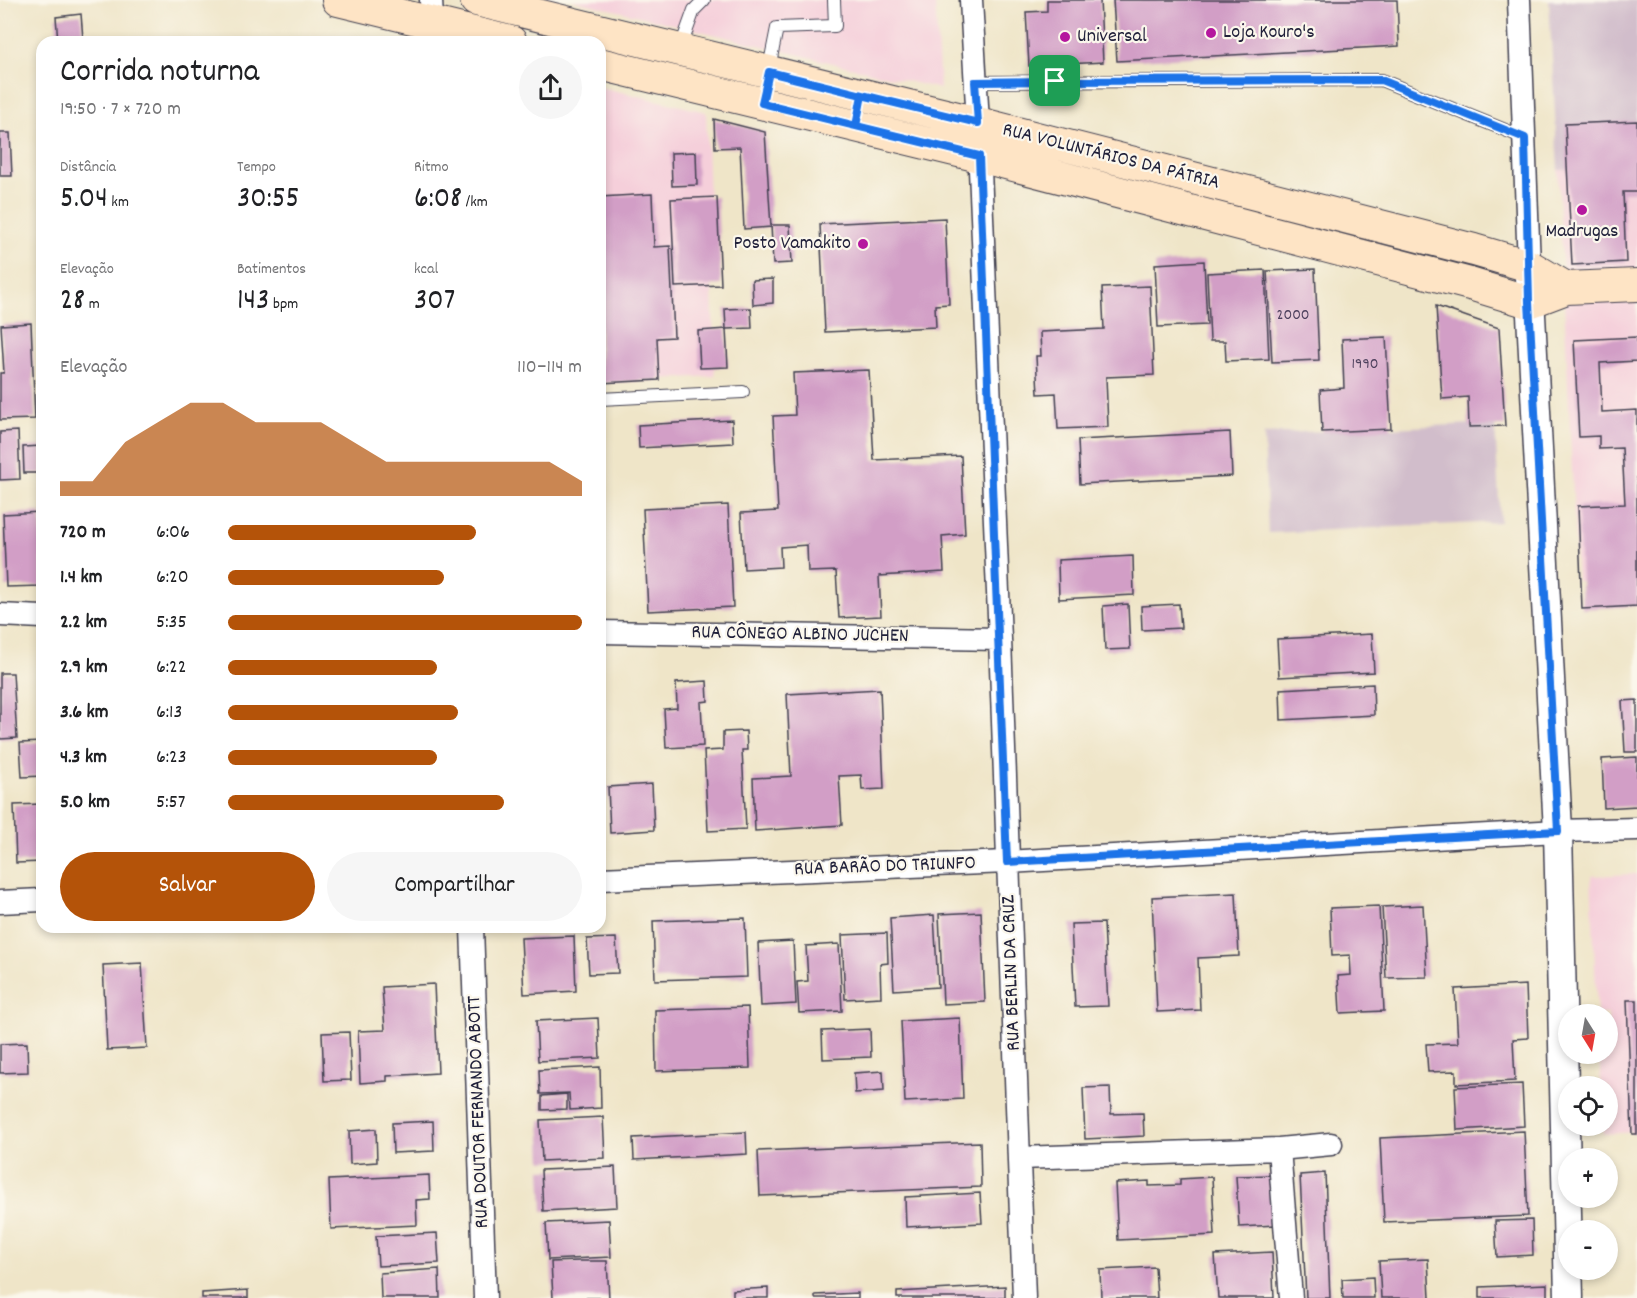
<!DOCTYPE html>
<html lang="pt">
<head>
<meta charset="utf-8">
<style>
	:root { --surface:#fff; --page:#f6f6f6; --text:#202124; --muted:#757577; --accent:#b45309 }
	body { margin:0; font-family:Dekko,sans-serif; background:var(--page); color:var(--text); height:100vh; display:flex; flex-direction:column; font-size:22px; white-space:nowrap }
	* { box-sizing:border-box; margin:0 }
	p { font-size:20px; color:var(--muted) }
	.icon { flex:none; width:33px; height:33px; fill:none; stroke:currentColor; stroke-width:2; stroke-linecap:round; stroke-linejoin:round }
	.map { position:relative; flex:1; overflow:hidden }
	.panel { position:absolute; left:36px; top:36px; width:570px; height:897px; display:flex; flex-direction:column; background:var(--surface); border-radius:18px; box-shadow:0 3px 9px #0003 }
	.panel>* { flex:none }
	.needle { width:39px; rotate:169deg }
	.tools { position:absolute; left:1558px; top:1004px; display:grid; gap:12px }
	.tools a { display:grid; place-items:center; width:60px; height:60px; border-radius:50%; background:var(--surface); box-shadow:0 3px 9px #0003; font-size:30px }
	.pin { position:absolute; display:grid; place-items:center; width:51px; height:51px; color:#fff; margin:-26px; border-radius:12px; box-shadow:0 3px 9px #0006 }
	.round { display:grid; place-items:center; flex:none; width:63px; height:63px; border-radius:32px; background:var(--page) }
	.headline { display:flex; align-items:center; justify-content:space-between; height:102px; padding:0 24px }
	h1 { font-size:33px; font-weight:600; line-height:45px }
	.stats { display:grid; grid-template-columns:repeat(3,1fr); gap:9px; height:102px; padding:6px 24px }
	.stats div { display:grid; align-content:center }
	.stats b { font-size:30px; font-weight:600 }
	.stats small { font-size:16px; font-weight:400 }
	.stats p { font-size:16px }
	.chart { height:168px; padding:12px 24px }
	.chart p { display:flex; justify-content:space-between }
	.chart svg { width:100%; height:108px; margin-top:6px; fill:var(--accent); opacity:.7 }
	.action { display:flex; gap:12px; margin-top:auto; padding:12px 24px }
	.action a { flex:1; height:69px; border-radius:36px; background:var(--accent); color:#fff; font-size:24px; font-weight:600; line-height:69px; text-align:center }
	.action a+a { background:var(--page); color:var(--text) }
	ul { padding:0 24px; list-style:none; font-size:20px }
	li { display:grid; grid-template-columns:96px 72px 1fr; align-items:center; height:45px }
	li i { height:15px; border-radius:8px; background:var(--accent) }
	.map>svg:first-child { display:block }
</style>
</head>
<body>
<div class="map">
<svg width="1637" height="1298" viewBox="0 0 1637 1298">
	<rect width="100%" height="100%" fill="#fbf7ec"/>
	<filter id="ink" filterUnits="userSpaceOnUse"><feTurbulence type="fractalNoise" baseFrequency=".0167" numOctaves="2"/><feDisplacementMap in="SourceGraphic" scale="12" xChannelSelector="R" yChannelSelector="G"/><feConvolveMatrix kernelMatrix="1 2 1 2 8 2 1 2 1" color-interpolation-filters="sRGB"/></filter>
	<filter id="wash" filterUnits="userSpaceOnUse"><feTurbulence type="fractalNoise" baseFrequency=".008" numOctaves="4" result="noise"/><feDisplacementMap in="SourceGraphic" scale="24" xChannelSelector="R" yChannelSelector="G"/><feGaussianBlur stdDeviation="1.35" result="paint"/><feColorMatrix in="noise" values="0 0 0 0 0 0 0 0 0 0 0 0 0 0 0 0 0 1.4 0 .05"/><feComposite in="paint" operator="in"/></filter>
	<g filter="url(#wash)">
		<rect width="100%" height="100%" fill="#efe5c8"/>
		<path fill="#f5cfda" d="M571 0H935L940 89 618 11Z
			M600 87 706 112 715 376 600 382Z
			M1637 166V578L1577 581 1558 170Z
			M1637 874V1132L1603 1134V1125H1608V1086H1601L1599 1053H1608V1014H1597L1591 876Z"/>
		<path fill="#d1bdcb" d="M1549 0H1637V166L1558 170Z
			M1495 423 1500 522 1268 533 1264 434Z"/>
		<g id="blocks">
			<path fill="#d29ec6" d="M1047 0H1100L1103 62 1029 66 1026 12 1047 11Z
				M1113 0H1397L1399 46 1117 61Z
				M81 14 83 39 58 41 56 17Z
				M714 119 765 132 771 227 744 229 740 147 715 148Z
				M1637 121V192H1623L1626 262 1572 265 1565 124Z
				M0 133H10L12 176H0Z
				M696 152 697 185 672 186 671 153Z
				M652 194 654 247 670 246 674 337 657 338 659 380 600 383V197Z
				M717 197 721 285 675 287 671 199Z
				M945 218 949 304 935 305 936 327 825 332 820 224Z
				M771 225H790L792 263 773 264Z
				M1204 261 1207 325 1158 327 1155 264Z
				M1315 269 1319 360 1272 362 1267 271Z
				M1265 270 1269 359 1226 361 1225 341H1210L1207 273Z
				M773 279V303L753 305 752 280Z
				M1150 286 1154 375 1106 377 1108 427 1058 429 1056 393 1038 394 1036 356H1041L1040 332 1104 329 1102 288Z
				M1436 306 1499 328 1505 426 1469 427 1468 397 1442 399Z
				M751 308 752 328 726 329 725 309Z
				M31 323 35 419 0 420V373H4L1 325Z
				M726 329 728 367 700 368 698 331Z
				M1386 337 1391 429 1322 432 1320 390 1344 388 1342 339Z
				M1637 337V361L1600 363 1602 412 1637 410V606L1582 609 1578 506 1625 504 1622 448 1599 449V436L1579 437 1574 340Z
				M869 370 874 460 961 456 965 534 942 536 944 572 879 576 881 616 839 618 836 571 808 572 807 545 780 547 781 567 744 569 741 513 778 511 773 416 795 415 793 373Z
				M732 420 733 443 639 448 638 425Z
				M18 431 20 479 0 480V432Z
				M1230 432 1232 476 1080 484 1078 440Z
				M42 446V473H24L23 447Z
				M728 505 733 607 648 611 643 509Z
				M41 512 42 586 6 587 3 514Z
				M1133 556 1134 595 1059 599 1058 560Z
				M1128 604 1130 649 1105 650 1103 606Z
				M1179 604 1181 628 1142 630 1141 606Z
				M1372 634 1374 672 1279 677 1277 639Z
				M0 673H13L17 738 0 739Z
				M707 681 708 701 701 702 703 746 666 748 664 709 677 708 676 683Z
				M1373 684 1374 715 1281 720 1280 689Z
				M880 689 884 789 862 790 861 775 839 776 842 825 755 831 753 778 791 776 787 694Z
				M1637 700V752H1625L1622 701Z
				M746 731 747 750H742L746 829 708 831 704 751 723 750V732Z
				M42 742V776L22 777 20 743Z
				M1637 757V806L1604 808 1602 759Z
				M652 784 654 830 610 833 608 787Z
				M42 804V862L16 863 14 805Z
				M1236 893 1239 956 1198 958 1200 1010 1157 1012 1152 897Z
				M1423 905 1427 977 1386 978 1382 907Z
				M1379 906 1384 1011 1340 1013 1338 976 1351 975 1350 955 1332 956 1330 908Z
				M981 912 985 1002 943 1004 939 914Z
				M934 915 938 987 894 990 890 918Z
				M745 918 747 977 655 980 653 921Z
				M1104 923 1108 1006 1075 1007 1071 924Z
				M887 933 888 963 880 964 881 997 845 999 842 935Z
				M574 936 576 991 524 994 521 938Z
				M616 938 618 973 589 974 587 939Z
				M793 941 796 1004 761 1006 758 943Z
				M839 944 842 1011 799 1013 797 982 808 981 806 946Z
				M142 963 147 1048 107 1050 103 965Z
				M434 984 438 1073 387 1076V1081L360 1083 358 1031 385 1030 382 987Z
				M1526 985 1528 1038 1513 1039 1515 1081 1456 1084V1071L1428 1072 1426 1044 1458 1043 1455 989Z
				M1627 1000H1637V1134H1632Z
				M748 1007 750 1068 656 1071 655 1010Z
				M598 1018 600 1058 538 1061 536 1021Z
				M960 1018 963 1099 905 1102 901 1021Z
				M870 1029 871 1057 823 1059 822 1031Z
				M349 1032 351 1080 324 1081 322 1033Z
				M27 1043 28 1072 0 1073V1044Z
				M600 1067 601 1108 570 1110 569 1093 540 1094 539 1070Z
				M883 1071 884 1091 855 1093 854 1073Z
				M1522 1084 1524 1126 1457 1130 1455 1087Z
				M1110 1087 1111 1114 1143 1113 1144 1136 1085 1139 1083 1088Z
				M567 1094V1109L542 1110V1096Z
				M603 1117 605 1158 542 1161 540 1120Z
				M433 1121 434 1151 393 1153 392 1123Z
				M376 1129 377 1162 350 1164 349 1131Z
				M1524 1131 1528 1216 1384 1222 1380 1138Z
				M746 1132 747 1154 634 1160 633 1138Z
				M980 1142 981 1187 760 1196 758 1151Z
				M615 1167 617 1207 543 1211 541 1170Z
				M1325 1173 1330 1298H1306L1300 1175Z
				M429 1175 430 1199 416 1200 417 1225 331 1229 329 1180Z
				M1273 1175 1276 1225 1239 1227 1236 1176Z
				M1212 1177 1215 1235 1118 1240 1115 1183 1149 1181V1186L1180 1185V1179Z
				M980 1193 982 1223 906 1227 905 1197Z
				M609 1220 611 1257 548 1260 546 1223Z
				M1532 1220 1533 1255 1497 1257 1495 1221Z
				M437 1233 439 1263 378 1266 376 1236Z
				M1272 1252 1274 1298H1218L1215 1255Z
				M1428 1259 1430 1298H1381L1379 1261Z
				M579 1261H607L609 1298H553L551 1262Z
				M1155 1267 1157 1298H1101L1100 1270Z
				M439 1269 440 1298H381L380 1273Z
				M1373 1277 1374 1298H1343L1342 1279Z
				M1547 1284V1298H1480V1287Z
				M1005 1286V1298H897V1292Z
				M768 1288V1298H733V1290Z
				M248 1290V1298H202V1293Z
				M858 1293V1298H815V1295Z"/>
		</g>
	</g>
	<g filter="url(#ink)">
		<use href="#blocks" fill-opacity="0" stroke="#413f50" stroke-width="1.5"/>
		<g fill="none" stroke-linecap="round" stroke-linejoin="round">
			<defs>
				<path id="service" d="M680 49 694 10 704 0
					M975 82 1381 80 1525 138
					M762 103 777 28 835 26 834 0
					M600 399 743 392"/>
				<path id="minor" d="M431 0 433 42
					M971 0 978 123 1000 639 1024 1298
					M1519 0 1529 266
					M0 615 42 617
					M600 632 1000 639
					M600 879 1007 862 1558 831 1637 829
					M0 902 42 900
					M472 927 485 1298
					M1279 1149 1291 1298
					M1020 1158 1279 1149 1331 1144"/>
				<path id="tertiary" d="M1529 277 1558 831 1569 1298"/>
				<path id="secondary" d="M338 0 511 42
					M476 0 978 123 1474 250 1529 266 1566 288
					M600 64 979 156 1470 284 1529 302 1566 288 1637 285"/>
			</defs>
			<use href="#service" stroke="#413f50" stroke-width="14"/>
			<use href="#minor" stroke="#413f50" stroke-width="25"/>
			<use href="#tertiary" stroke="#413f50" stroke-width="31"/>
			<use href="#secondary" stroke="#413f50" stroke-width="34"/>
			<use href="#service" stroke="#fff" stroke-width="12"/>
			<use href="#minor" stroke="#fff" stroke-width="22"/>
			<use href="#tertiary" stroke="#fff" stroke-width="28"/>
			<use href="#secondary" stroke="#fee4c5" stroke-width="32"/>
		</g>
	</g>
	<g fill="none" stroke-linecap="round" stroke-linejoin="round" filter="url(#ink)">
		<defs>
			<path id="route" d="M1055 81 975 82 978 123 862 95 856 126 762 103 769 72 862 95 856 126 979 156 1007 862 1558 831 1529 302 1525 138 1381 80 1055 81"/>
		</defs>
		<use href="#route" stroke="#fff" stroke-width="12"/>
		<use href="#route" stroke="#1a73e8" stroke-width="8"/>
	</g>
	<g fill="#b5179e" stroke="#fbf7ec" stroke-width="2">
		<circle cx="1211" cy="33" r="6"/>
		<circle cx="1065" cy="37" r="6"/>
		<circle cx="1582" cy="210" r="6"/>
		<circle cx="863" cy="244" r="6"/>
	</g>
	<g text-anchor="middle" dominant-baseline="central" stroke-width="4.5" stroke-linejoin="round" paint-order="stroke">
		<g font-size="16" fill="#4e415e">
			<text x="1293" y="315">2000</text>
			<text x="1365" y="364">1990</text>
		</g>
		<g font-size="20" fill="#22223b" stroke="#fbf7ec" text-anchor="start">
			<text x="1223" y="33">Loja Kouro's</text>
			<text x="1077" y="37">Universal</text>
			<text x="1582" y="232" text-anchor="middle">Madrugas</text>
			<text x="851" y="244" text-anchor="end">Posto Vamakito</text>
		</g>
		<g font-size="20" fill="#22223b" stroke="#fbf7ec">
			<text transform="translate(1111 157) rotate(14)">RUA VOLUNTÁRIOS DA PÁTRIA</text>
			<text transform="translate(800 635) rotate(1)">RUA CÔNEGO ALBINO JUCHEN</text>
			<text transform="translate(885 867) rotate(-2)">RUA BARÃO DO TRIUNFO</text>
			<text transform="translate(1012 973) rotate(-92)">RUA BERLIN DA CRUZ</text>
			<text transform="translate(479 1112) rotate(-92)">RUA DOUTOR FERNANDO ABOTT</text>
		</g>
	</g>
</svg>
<div class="tools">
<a><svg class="needle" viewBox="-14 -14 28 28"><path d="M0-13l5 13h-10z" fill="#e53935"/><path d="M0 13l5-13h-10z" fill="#757577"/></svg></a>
<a><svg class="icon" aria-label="locate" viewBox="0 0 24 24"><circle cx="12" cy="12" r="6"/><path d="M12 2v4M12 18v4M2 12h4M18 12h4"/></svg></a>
<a>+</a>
<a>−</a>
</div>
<div class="pin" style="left:1055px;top:81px;background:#1e9e55"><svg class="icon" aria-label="arrive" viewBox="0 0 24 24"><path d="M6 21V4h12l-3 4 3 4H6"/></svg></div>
<section class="panel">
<div class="headline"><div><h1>Corrida noturna</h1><p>19:50 · 7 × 720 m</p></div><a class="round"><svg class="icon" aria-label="share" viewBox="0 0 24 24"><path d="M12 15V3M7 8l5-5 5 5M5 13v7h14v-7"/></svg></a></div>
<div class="stats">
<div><p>Distância</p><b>5.04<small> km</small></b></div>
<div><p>Tempo</p><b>30:55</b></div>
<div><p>Ritmo</p><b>6:08<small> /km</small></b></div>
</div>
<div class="stats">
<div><p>Elevação</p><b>28<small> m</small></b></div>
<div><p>Batimentos</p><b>143<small> bpm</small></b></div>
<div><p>kcal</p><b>307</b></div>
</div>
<div class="chart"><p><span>Elevação</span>110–114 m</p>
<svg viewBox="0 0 160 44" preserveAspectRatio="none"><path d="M0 44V38L10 38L20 22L30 14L40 6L50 6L60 14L70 14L80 14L90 22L100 30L110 30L120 30L130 30L140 30L150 30L160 38V44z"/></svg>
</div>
<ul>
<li><b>720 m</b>6:06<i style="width:70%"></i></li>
<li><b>1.4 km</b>6:20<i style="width:61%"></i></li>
<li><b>2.2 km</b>5:35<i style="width:100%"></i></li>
<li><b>2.9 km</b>6:22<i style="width:59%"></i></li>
<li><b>3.6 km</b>6:13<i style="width:65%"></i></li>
<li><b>4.3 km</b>6:23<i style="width:59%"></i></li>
<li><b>5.0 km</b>5:57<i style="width:78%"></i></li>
</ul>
<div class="action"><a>Salvar</a><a>Compartilhar</a></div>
</section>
</div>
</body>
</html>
